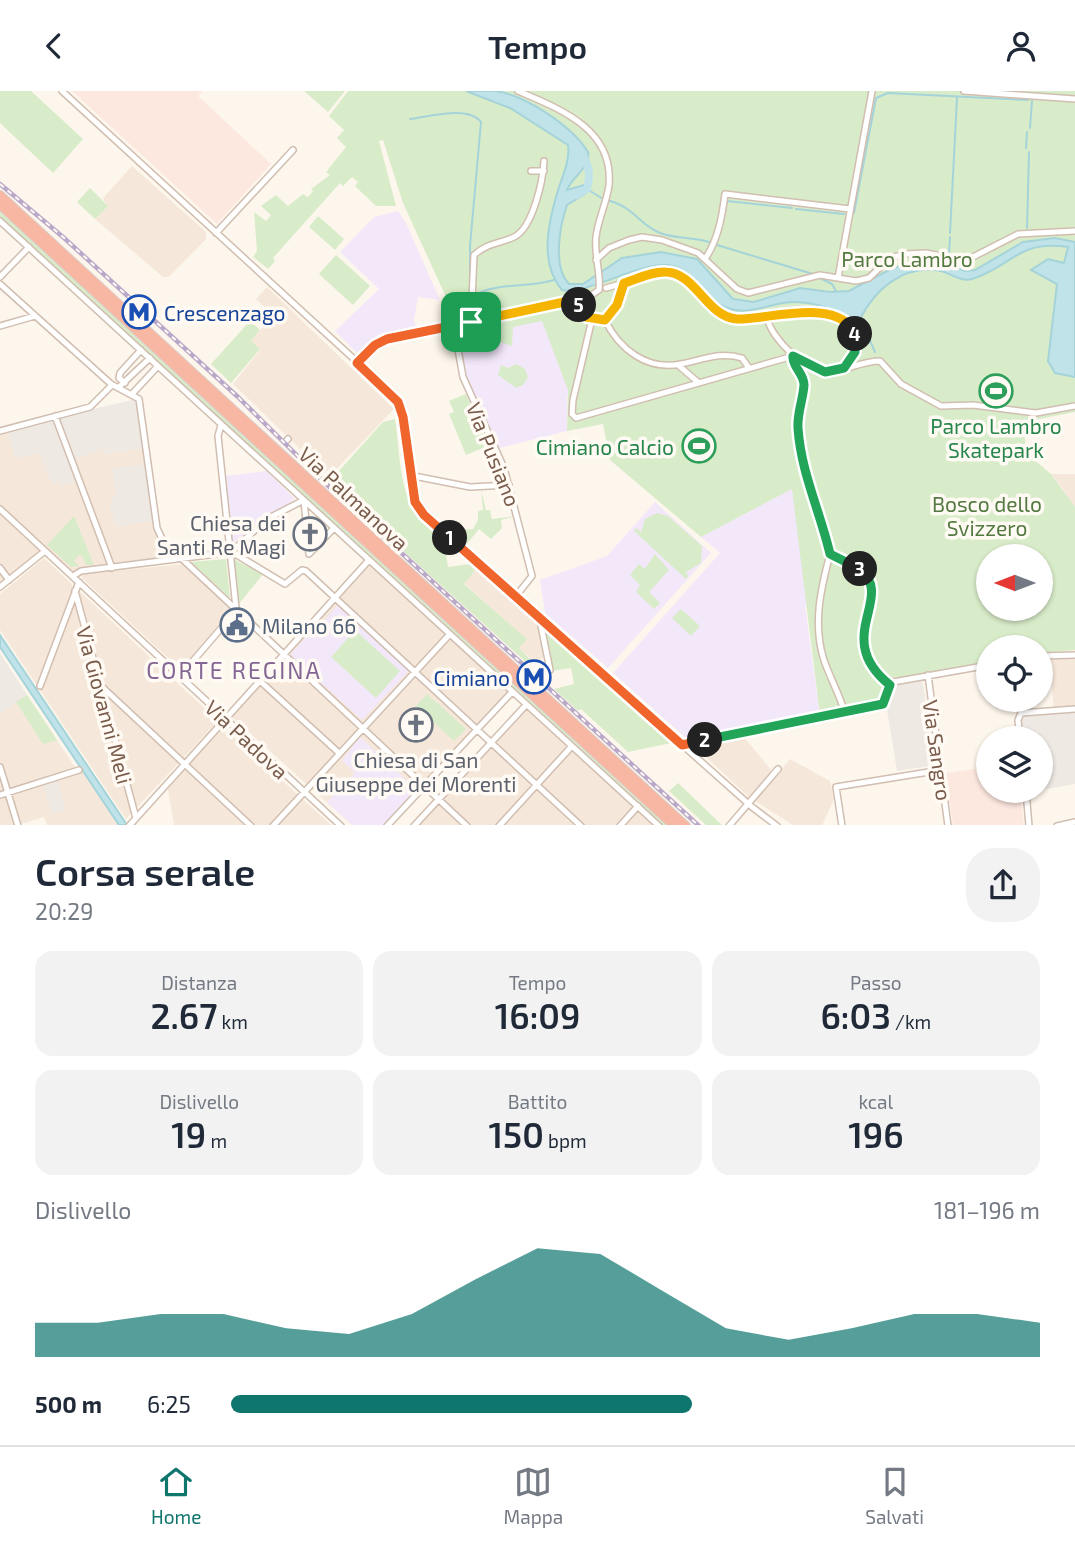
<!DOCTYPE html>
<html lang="it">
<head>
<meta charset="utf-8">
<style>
	:root { --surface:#fff; --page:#f2f2f3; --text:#1f2937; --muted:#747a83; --line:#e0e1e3; --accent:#0f766e }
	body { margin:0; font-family:"Exo 2",sans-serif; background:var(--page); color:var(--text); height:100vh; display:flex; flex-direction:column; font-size:26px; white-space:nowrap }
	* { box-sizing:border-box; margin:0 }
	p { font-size:23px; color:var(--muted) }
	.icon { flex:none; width:38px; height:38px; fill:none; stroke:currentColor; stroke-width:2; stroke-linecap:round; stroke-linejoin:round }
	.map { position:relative; height:734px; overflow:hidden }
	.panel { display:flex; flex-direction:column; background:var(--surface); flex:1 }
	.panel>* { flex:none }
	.needle { width:46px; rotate:270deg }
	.controls { position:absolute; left:976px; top:453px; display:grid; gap:14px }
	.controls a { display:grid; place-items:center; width:77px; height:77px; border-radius:50%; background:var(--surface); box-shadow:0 2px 5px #0004; font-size:35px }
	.pin { position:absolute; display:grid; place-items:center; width:60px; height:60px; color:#fff; margin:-30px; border-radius:14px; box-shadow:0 4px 10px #0006 }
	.km { position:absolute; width:35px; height:35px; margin:-18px; border-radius:50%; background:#222; color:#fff; font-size:19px; line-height:35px; text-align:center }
	.round { display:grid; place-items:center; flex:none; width:74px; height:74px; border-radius:28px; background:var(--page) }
	.summary { display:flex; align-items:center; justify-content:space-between; height:119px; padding:0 35px }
	h1 { font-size:38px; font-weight:600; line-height:52px }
	.figures { display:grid; grid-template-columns:repeat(3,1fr); gap:10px; height:119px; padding:7px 35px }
	.figures div { display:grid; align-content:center; border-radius:18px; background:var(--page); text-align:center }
	.figures b { font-size:35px; font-weight:600 }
	.figures small { font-size:19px; font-weight:400 }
	.figures p { font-size:19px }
	.chart { height:196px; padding:14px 35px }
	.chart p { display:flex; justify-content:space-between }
	.chart svg { width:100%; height:126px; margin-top:7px; fill:var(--accent); opacity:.7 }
	ul { padding:0 35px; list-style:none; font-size:23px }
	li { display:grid; grid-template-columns:112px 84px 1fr; align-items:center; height:52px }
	li i { height:18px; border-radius:9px; background:var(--accent) }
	header { display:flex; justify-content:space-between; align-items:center; height:91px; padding:0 35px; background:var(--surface); font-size:32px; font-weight:600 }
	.tabs { display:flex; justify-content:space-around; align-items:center; height:98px; border-top:2px solid var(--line); background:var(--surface); font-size:19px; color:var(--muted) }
	.tabs a { display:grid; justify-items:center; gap:4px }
	.tabs .current { color:var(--accent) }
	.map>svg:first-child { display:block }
</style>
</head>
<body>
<header><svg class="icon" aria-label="back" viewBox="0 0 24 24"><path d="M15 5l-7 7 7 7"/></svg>Tempo<svg class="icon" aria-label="person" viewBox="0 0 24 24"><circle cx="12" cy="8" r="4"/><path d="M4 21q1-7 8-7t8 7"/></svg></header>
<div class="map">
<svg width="1075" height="735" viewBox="0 0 1075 735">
	<rect width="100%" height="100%" fill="#fdf6ec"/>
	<path fill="#f5e8da" d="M132 75 206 141V148L169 186H163L95 128 107 115 103 107Z
		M267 196 394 318 329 386 233 293 260 259 251 250 273 224 256 208Z
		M7 338 42 365 52 393 60 391 72 369 102 358 105 363 146 357 148 373 110 415 116 436 155 429 157 440 183 469 81 480 73 485 45 460 0 496V340Z
		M1051 383H1075V417L1062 397Z
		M44 467 218 630 126 728 0 539V503Z
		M184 473 231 519 181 579 82 487 83 483Z
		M369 473 508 602 383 734H352L232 626Z
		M476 478 539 534 545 564 537 573 518 556 526 548 464 492Z
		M1075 564V618L1054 619 1049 565Z
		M27 604 77 679 80 678 119 734H47L44 726 18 734H0V623Z
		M525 616 656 734 416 735Z
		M223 635 331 734H174L168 698Z
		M743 645 772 680 749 706 693 654Z
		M790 668 830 690 834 708 822 735 793 734 755 710Z"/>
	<path fill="#fde8e0" d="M72 0H203L198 5 271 73 217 133Z
		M989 676V700H1020L1024 734H953L945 682Z"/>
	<path fill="#efe9e4" d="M136 305 146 357 104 363 102 358 72 369 79 389 62 396 60 391 52 393 39 362 15 367 7 338 132 309Z
		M148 373 155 429 116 436 110 415 112 406 116 405 112 377Z
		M0 562 27 604 0 623Z
		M922 587 936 674 897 680 886 613 892 595Z
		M1075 618V693L1041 699V648L1020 647 1018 629 1021 622Z
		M56 686 66 719 52 723 42 691Z"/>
	<path fill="#f3e8fa" d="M398 120 406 132 440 209 418 206 414 229 416 235 378 244 357 262 335 240 379 198 340 161 374 126Z
		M535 228 587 236 567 306V340L499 357 462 280V241Z
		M267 380 295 408 231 453 225 385Z
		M797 395 813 514 805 515 820 624 687 648 613 582 720 462 701 446Z
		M655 411 711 462 608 577 545 522 540 489 607 465Z
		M338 513 410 579 362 629 290 564 307 545 310 547Z
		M360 646 416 698 383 734H352L327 711 355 682 342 669Z"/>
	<path fill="#d8ecc9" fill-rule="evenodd" d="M0 0H31L83 48 53 82 0 32Z
		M304 0H345L328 21Z
		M348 0H1075V321L1024 331 1026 362 1051 383 1075 416V559L1041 562V556H989V571L890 589 887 602 877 615 820 624 792 398 701 446 610 369 603 333 567 340 568 299 542 230 513 236 512 255 475 243 468 256 461 253 462 241 403 112 383 49 379 50 396 115H376L355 95 358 91 352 86 343 95 340 92 273 167 275 170 268 178 253 166 257 160 254 121 266 130 271 124 261 115 276 104 288 115 303 103 308 106 313 100 311 98 330 84 326 81 346 56 337 47 344 39 329 25ZM989 466H1041V518H989Z
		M90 97 108 115 95 128 77 111Z
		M0 120 668 734H662L0 126Z
		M318 125 344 148 335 159 309 136Z
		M336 164 370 195 353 214 319 183Z
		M250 230 260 239 251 250 260 258 231 292 211 273Z
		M516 273 525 278 528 286 523 294 516 297 498 284 501 274 508 277Z
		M466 303 488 355 466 364 449 323 454 321 449 310Z
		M395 328C403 382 396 414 444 450L448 476 470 473 476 478 464 493 527 548 519 557 543 581 540 584 328 392 383 331Z
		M481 399 486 419H490L492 428 516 425 501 429 502 437 491 448 479 438 466 454 449 439 473 438 478 429V420L483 419Z
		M657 422 668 425 702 455 701 472 686 481 688 485 686 488 634 440 636 437 641 441 645 428Z
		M74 425 76 430 94 474H86L83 466 79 464 74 470 79 475 71 476 47 454Z
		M655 463 669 479 649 501 660 512 654 518 636 501 640 494 630 484 639 473 645 478Z
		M226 468 230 507 191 471Z
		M233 468 263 483 238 514Z
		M681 518 700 535 691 545 672 527Z
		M355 539 400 580 376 607 331 566Z
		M545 540 671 650V652L628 661 581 618 578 620 554 598 574 593 571 577 552 580Z
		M427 603 466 638 454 650 416 615Z
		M27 604 57 649 43 653 16 611Z
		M678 692 722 734H706L669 700Z"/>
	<path fill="#bfe3e8" stroke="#a5d3da" stroke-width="2" d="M466 0C475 0 485 0 494 0 524 3 572 35 588 61 591 77 572 85 567 99L584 94 585 103 567 114C560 134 552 176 569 193H583L622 167 661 161 697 168 733 208 754 211 800 197 830 201 849 200 893 177 907 174 942 171 965 180 975 179 1023 151 1055 147 1075 151V286L1055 282 1048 270 1057 193 1031 179 1048 168 1064 172 1068 156C1017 149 1013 175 972 188 961 191 952 183 941 180 903 173 875 198 859 230H854C832 217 810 208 783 212 764 215 745 225 725 216 700 205 692 171 660 174 631 176 584 204 562 199 538 171 549 128 559 96 564 82 570 67 568 54L510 17Z
		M0 544 127 734H119L0 556Z"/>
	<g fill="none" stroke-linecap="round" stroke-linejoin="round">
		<path stroke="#a5d3da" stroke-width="2" d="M410 28C429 26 468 14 481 31L470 155V204
			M1030 37 1032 10
			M1026 57 1027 41
			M587 98 603 108
			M607 109C634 116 638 132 658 141 675 149 694 145 712 152
			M796 118 844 123
			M854 122 876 7 888 2 1028 9
			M1027 137 1029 61
			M950 142 957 7
			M720 143 727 110 792 117
			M717 154 813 183
			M949 163 950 146
			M820 187 832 193 836 200
			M475 204C498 191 529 197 554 189
			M859 233 864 236 875 261"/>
		<path stroke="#bfe3e8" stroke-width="8" d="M577 104 587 98C590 85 590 76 583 65"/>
		<defs>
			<path id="minor" d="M62 0 391 302C419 336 395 390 424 424L752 716 777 735
				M964 0 1075 8
				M531 80H544
				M0 130 659 735
				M216 142 293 59
				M705 168C718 149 722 126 725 103L850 118
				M596 169 609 157 629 149 642 146 662 149 698 162 737 198 748 202 820 184 856 190 869 187 890 167 906 163 926 162 965 170 1018 143 1075 140
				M0 186 29 156
				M838 187 872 0
				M0 193 111 293 139 308 157 437 163 450 467 735
				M606 197 624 192
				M578 208 586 226 605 229
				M767 226C770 247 808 284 831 281 848 279 862 270 880 270L901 293 941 315 973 314 1036 322 1075 315
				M592 228 573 309 572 323 576 327 793 265
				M605 229 616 214 624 192 656 182H675C696 192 709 223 734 228 763 233 831 204 853 239 862 253 852 265 843 277
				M605 229C619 258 647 280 681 273 702 269 721 260 742 267L749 277
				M471 231 474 164C487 152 499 153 514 146 533 137 543 89 544 70
				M0 235 35 225
				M450 236 455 242 463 286 504 377 532 485 516 505
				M450 236 455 256
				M793 265C792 276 804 282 804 294 803 309 797 322 798 337 801 382 820 420 830 463L854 473 869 486C885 530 835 549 890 594
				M357 272 375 254 390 247 587 207 599 199C601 182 594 165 596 146 598 128 607 111 609 94 614 38 560 18 518 0
				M678 274 699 292
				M125 292 119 287 120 282 141 259
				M119 296 150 267
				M132 303 158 275
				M55 325 112 477
				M221 334 218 345 236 517
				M0 340 90 316 112 294
				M287 349 288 348
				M409 384 470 396 509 394
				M304 409 309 463 334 437
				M0 418 341 735
				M230 462 267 428 304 409
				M830 463C821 497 813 531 823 566 829 586 840 603 845 623
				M0 477 9 489
				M73 485 81 480 232 461 285 493 302 479 306 480 581 735
				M0 496 45 460
				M75 500 136 727
				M539 525 550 579
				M1041 565 1075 564
				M928 584 948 735
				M180 585 236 520
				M260 590 339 662
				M100 594 251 735
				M40 595 79 491
				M1020 648 1018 629 1021 622 1075 618
				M682 654 878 616 884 612 893 591 989 574
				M0 676 18 735
				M1026 700 1029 735
				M0 704 79 679
				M129 735 369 469
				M273 735 450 543
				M387 735 512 601
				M414 735 526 614
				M499 735 572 655
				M620 735 638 715
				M729 735 778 678
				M842 735 836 696 941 679
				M1057 735 1075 731"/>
			<path id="highway" d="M0 104 686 735
				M0 114 674 735"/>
		</defs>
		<use href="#minor" stroke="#d1beb0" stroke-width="8"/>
		<use href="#highway" stroke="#dad1cd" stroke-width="10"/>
		<use href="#minor" stroke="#fff" stroke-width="5"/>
		<use href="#highway" stroke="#f7b7a3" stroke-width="8"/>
		<defs>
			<path id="rail" d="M0 93 63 146 238 306 323 390 699 735"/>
		</defs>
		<use href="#rail" stroke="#b9a8c9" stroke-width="4.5"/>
		<use href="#rail" stroke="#fffaf3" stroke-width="2" stroke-dasharray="5" stroke-linecap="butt"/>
	</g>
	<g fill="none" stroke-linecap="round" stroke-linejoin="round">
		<defs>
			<path id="split-1" d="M450 447 424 424 415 411 403 326 398 311 357 272 375 254 387 248 471 231"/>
			<path id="split-2" d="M450 447 682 654 705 649"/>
			<path id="split-3" d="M705 649 883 613 890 594C831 547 896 507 860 478"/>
			<path id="split-4" d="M855 243V261L844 277 825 281 793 265C792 276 804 282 804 294 803 309 797 322 798 337 801 382 820 420 830 463L860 478"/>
			<path id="split-5" d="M579 214 586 226 605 229 617 214 624 192C637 188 653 180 666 181 696 182 707 226 737 228 768 229 838 205 855 243"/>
			<path id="split-6" d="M471 231 578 208 579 214"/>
		</defs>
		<use href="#split-1" stroke="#fff" stroke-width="14"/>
		<use href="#split-2" stroke="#fff" stroke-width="14"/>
		<use href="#split-3" stroke="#fff" stroke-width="14"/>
		<use href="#split-4" stroke="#fff" stroke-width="14"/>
		<use href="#split-5" stroke="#fff" stroke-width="14"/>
		<use href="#split-6" stroke="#fff" stroke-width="14"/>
		<use href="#split-1" stroke="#f0652b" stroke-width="9"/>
		<use href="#split-2" stroke="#f0652b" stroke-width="9"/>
		<use href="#split-3" stroke="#22a559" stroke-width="9"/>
		<use href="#split-4" stroke="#22a559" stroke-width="9"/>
		<use href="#split-5" stroke="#f5b400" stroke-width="9"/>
		<use href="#split-6" stroke="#f5b400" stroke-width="9"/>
	</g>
	<defs>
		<symbol id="metro-ring" viewBox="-11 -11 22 22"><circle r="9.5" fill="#fffaf3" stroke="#1a4fb4" stroke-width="1.5"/><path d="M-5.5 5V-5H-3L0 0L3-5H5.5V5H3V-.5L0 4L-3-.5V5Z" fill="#1a4fb4"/></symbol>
		<symbol id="stadium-ring" viewBox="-11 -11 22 22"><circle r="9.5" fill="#fffaf3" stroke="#2e9e5b" stroke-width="1.5"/><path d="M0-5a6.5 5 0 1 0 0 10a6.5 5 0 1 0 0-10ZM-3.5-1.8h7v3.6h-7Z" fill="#2e9e5b"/></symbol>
		<symbol id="church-ring" viewBox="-11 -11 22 22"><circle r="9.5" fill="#fffaf3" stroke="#6b7280" stroke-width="1.5"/><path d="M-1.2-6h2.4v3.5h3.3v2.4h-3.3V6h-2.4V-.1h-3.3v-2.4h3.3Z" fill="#6b7280"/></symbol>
		<symbol id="civic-ring" viewBox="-11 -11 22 22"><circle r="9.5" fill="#fffaf3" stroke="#5c6f8a" stroke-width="1.5"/><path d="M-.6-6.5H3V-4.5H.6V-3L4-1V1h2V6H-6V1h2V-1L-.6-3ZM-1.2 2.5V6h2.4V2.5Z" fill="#5c6f8a"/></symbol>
	</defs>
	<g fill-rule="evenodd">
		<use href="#metro-ring" x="120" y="202" width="38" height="38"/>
		<use href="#stadium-ring" x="977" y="281" width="38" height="38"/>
		<use href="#stadium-ring" x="680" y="336" width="38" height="38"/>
		<use href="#church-ring" x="291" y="424" width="38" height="38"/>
		<use href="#civic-ring" x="218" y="515" width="38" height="38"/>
		<use href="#metro-ring" x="515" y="567" width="38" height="38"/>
		<use href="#church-ring" x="397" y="615" width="38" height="38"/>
	</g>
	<g text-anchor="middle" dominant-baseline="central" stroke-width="7" stroke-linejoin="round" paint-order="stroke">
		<g font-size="21" fill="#537a41" stroke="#fffaf3">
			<text x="907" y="167">Parco Lambro</text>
			<text x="987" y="412">Bosco dello<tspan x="987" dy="24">Svizzero</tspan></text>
		</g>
		<g font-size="21" fill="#164399" stroke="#fffaf3" text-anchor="start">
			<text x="164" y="221">Crescenzago</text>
			<text x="510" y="586" text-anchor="end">Cimiano</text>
		</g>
		<g font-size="21" fill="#27864d" stroke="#fffaf3">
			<text x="996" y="334">Parco Lambro<tspan x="996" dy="24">Skatepark</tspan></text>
			<text x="674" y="355" text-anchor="end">Cimiano Calcio</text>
		</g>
		<g font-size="21" fill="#7a5c4d" stroke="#fffaf3">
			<text transform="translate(494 363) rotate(68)">Via Pusiano</text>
			<text transform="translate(354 407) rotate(43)">Via Palmanova</text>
			<text transform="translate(105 614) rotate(75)">Via Giovanni Meli</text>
			<text transform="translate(247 648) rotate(43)">Via Padova</text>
			<text transform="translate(938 659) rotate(82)">Via Sangro</text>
		</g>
		<g font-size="21" fill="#5b616d" stroke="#fffaf3" text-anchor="end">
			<text x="286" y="431">Chiesa dei<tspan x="286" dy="24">Santi Re Magi</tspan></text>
			<text x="416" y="668" text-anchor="middle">Chiesa di San<tspan x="416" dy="24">Giuseppe dei Morenti</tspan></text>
		</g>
		<g font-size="21" fill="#4e5e75" stroke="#fffaf3" text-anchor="start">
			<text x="262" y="534">Milano 66</text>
		</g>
		<g font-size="23" letter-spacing="2" fill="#846695" stroke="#fffaf3">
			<text x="234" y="579">CORTE REGINA</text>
		</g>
	</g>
</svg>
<div class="controls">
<a><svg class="needle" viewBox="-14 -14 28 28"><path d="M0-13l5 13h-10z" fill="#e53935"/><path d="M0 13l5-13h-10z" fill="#747a83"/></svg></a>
<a><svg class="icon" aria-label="locate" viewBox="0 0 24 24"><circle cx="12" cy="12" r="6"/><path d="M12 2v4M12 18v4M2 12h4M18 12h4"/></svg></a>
<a><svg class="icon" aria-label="layers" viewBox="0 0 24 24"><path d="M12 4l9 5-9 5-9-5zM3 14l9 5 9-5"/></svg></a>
</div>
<div class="pin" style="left:471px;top:231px;background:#1e9e55"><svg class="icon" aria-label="arrive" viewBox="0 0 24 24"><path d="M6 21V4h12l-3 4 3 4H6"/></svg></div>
<b class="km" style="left:450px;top:447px">1</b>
<b class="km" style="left:705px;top:649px">2</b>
<b class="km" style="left:860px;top:478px">3</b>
<b class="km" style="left:855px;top:243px">4</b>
<b class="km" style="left:579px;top:214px">5</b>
</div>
<section class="panel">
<div class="summary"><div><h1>Corsa serale</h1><p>20:29</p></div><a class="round"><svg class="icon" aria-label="share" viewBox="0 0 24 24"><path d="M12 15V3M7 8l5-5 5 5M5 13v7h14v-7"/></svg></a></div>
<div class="figures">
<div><p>Distanza</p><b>2.67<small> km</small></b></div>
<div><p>Tempo</p><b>16:09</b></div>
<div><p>Passo</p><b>6:03<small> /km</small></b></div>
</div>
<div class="figures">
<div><p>Dislivello</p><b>19<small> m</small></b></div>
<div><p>Battito</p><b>150<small> bpm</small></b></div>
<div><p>kcal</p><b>196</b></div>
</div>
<div class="chart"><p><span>Dislivello</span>181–196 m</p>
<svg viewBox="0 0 160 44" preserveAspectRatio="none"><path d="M0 44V32L10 32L20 29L30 29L40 34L50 36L60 29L70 17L80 6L90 8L100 21L110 34L120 38L130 34L140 29L150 29L160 32V44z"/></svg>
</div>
<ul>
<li><b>500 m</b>6:25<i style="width:57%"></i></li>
</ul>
</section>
<nav class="tabs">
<a class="current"><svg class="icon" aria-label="home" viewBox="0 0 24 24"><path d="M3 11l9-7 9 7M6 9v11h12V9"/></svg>Home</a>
<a><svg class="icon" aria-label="map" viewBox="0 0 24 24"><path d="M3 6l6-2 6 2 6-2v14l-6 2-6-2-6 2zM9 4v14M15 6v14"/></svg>Mappa</a>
<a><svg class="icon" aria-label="saved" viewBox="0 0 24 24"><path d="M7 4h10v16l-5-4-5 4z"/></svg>Salvati</a>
</nav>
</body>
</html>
